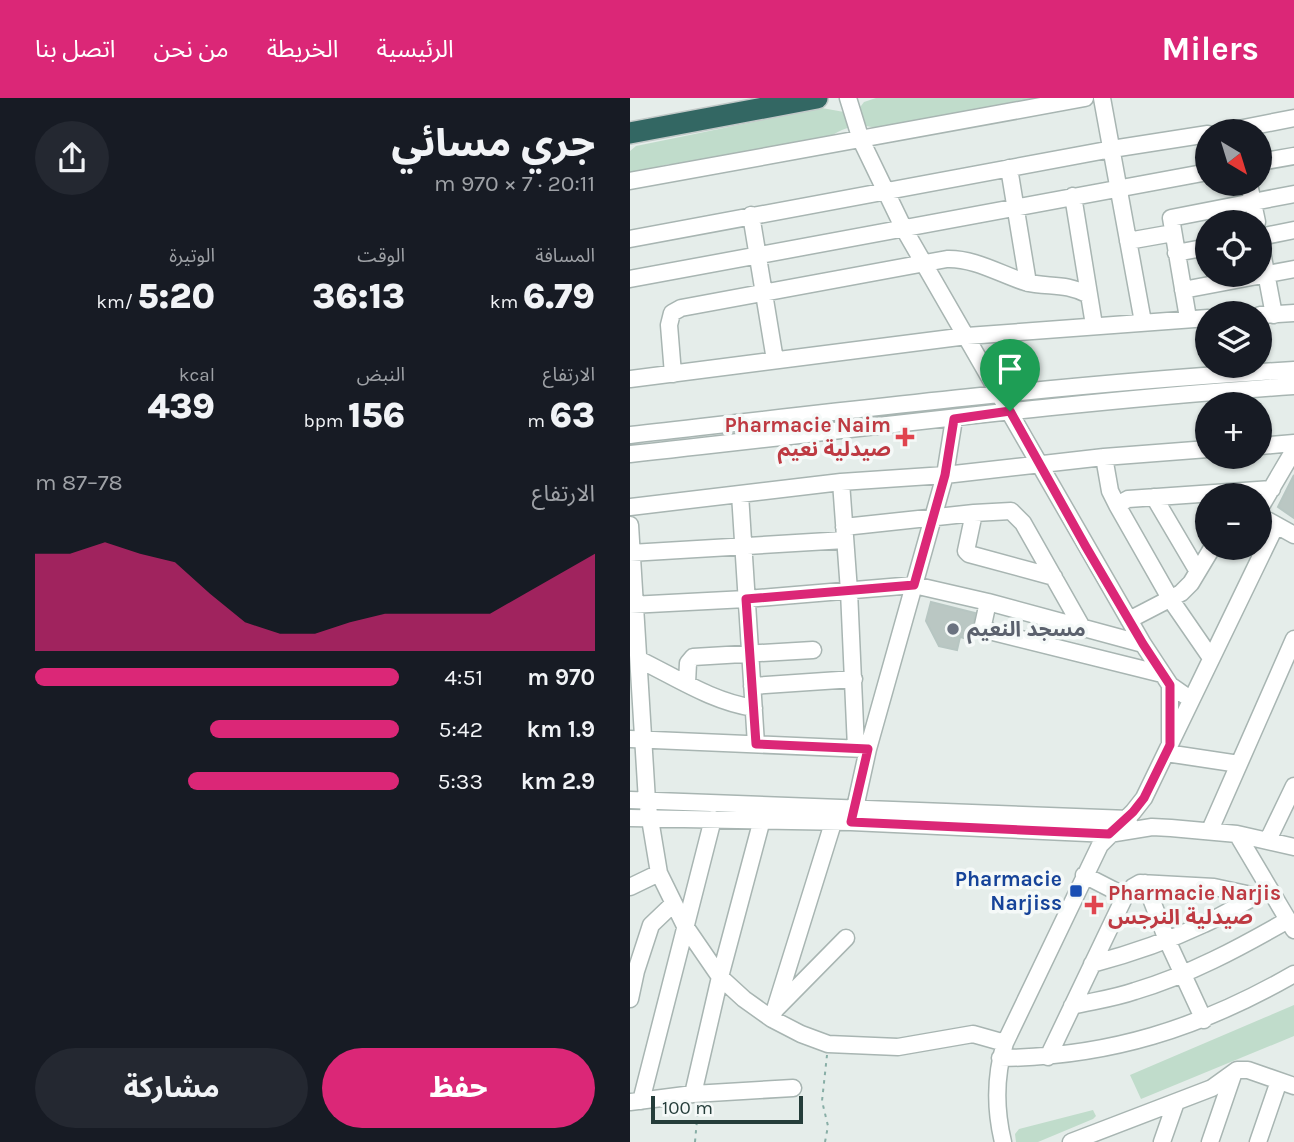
<!DOCTYPE html>
<html lang="ar">
<head>
<meta charset="utf-8">
<style>
	:root { --surface:#171b24; --page:#242831; --text:#f1f3f6; --muted:#9ea1a6; --accent:#db2777 }
	body { margin:0; font-family:Karla,"Noto Sans Arabic",sans-serif; background:var(--page); color:var(--text); direction:rtl; height:100vh; display:flex; flex-direction:column; font-size:26px; white-space:nowrap }
	* { box-sizing:border-box; margin:0 }
	p { font-size:23px; color:var(--muted) }
	.icon { flex:none; width:38px; height:38px; fill:none; stroke:currentColor; stroke-width:2; stroke-linecap:round; stroke-linejoin:round }
	.map { position:relative; flex:1; overflow:hidden; direction:ltr }
	.details { display:flex; flex-direction:column; background:var(--surface); width:630px }
	.details>* { flex:none }
	.needle { width:46px; rotate:142deg }
	.buttons { position:absolute; left:565px; top:21px; display:grid; gap:14px }
	.buttons a { display:grid; place-items:center; width:77px; height:77px; border-radius:50%; background:var(--surface); box-shadow:0 2px 5px #0004; font-size:35px }
	.scale { position:absolute; left:21px; bottom:18px; width:152px; box-sizing:border-box; padding-left:7px; border:4px solid #253d3a; border-top:0; font-size:19px; line-height:24px; white-space:nowrap; color:#253d3a; -webkit-text-stroke:5px #f5f9f8; paint-order:stroke }
	.pin { position:absolute; display:grid; place-items:center; width:60px; height:60px; color:#fff; margin:-72px -30px; border-radius:50% 50% 50% 0; rotate:-45deg; box-shadow:0 0 7px #0007 }
	.pin .icon { rotate:45deg }
	.round { display:grid; place-items:center; flex:none; width:74px; height:74px; border-radius:37px; background:var(--page) }
	.overview { display:flex; align-items:center; justify-content:space-between; height:119px; padding:0 35px }
	h1 { font-size:38px; font-weight:800; line-height:52px }
	.figures { display:grid; grid-template-columns:repeat(3,1fr); gap:10px; height:119px; padding:7px 35px }
	.figures div { display:grid; align-content:center }
	.figures b { font-size:35px; font-weight:800 }
	.figures small { font-size:19px; font-weight:400 }
	.figures p { font-size:19px }
	.chart { height:196px; padding:14px 35px }
	.chart p { display:flex; justify-content:space-between }
	.chart svg { width:100%; height:126px; margin-top:7px; fill:var(--accent); opacity:.7 }
	.cta { display:flex; gap:14px; margin-top:auto; padding:14px 35px }
	.cta a { flex:1; height:80px; border-radius:42px; background:var(--accent); color:#fff; font-size:28px; font-weight:800; line-height:80px; text-align:center }
	.cta a+a { background:var(--page); color:var(--text) }
	ul { padding:0 35px; list-style:none; font-size:23px }
	li { display:grid; grid-template-columns:112px 84px 1fr; align-items:center; height:52px }
	li i { height:18px; border-radius:9px; background:var(--accent) }
	header { display:flex; align-items:center; gap:42px; box-sizing:border-box; height:98px; padding:0 35px; background:var(--accent); color:#fff }
	header strong { font-size:33px }
	nav { display:flex; gap:38px; margin-inline-start:auto; font-size:24px }
	main { display:flex; flex:1; min-height:0 }
	.map>svg:first-child { display:block }
</style>
</head>
<body>
<header>
<strong>Milers</strong>
<nav><a>الرئيسية</a><a>الخريطة</a><a>من نحن</a><a>اتصل بنا</a></nav>
</header>
<main>
<div class="map">
<svg width="664" height="1044" viewBox="0 0 664 1044">
	<rect width="100%" height="100%" fill="#e5edea"/>
	<path fill="#c0dccb" d="M246 0H438L251 33C231 22 211 30 194 43L56 68 39 66 0 76V53L6 48 192 10 214 14 228 12 234 4Z
		M664 907V938L511 1001 500 977Z
		M463 1012 466 1018 463 1021 408 1044H386L385 1036 389 1031Z"/>
	<path fill="#bac7c3" stroke="#b7c6c2" stroke-width="2" d="M664 377V420L648 409Z
		M301 504 345 515 342 542 330 539 327 552 309 548 296 523Z"/>
	<g fill="none" stroke-linecap="round" stroke-linejoin="round">
		<defs>
			<path id="minor" d="M218 0 231 42 274 131 513 546 540 587 560 601
				M472 0 513 224
				M598 33 664 20
				M630 64 664 58
				M379 70 398 185
				M0 83 455 0
				M619 86 627 124
				M443 98 464 227
				M121 117 145 262
				M630 139 664 132
				M0 141 482 51 578 36
				M498 143 543 135
				M630 143 644 217
				M546 155 578 149
				M0 181 578 74
				M553 192 664 171
				M630 217 664 215
				M558 220 541 120 664 96
				M43 276 39 227 42 215 51 210 317 161C344 160 370 176 395 184 418 190 434 184 459 197
				M0 281 337 238 578 220
				M0 337C221 312 442 285 664 272
				M630 348 664 345
				M0 356C221 332 442 303 664 288
				M474 359 480 393 487 407 541 502 581 560
				M211 384 219 493 226 650
				M110 396 126 646
				M524 399 567 472
				M487 407 498 401 642 391
				M0 409 211 384 315 377 474 359 578 351
				M630 410 664 352
				M344 415 336 453 339 456 424 479
				M639 423 664 437
				M0 427 17 703 29 775 55 828 90 879 114 901 142 921 171 936 198 946 268 949 343 936 375 945
				M214 429 344 415 381 413 393 425 453 531
				M0 455 215 442
				M358 504 353 527 359 533 532 576
				M0 507 116 501 284 487 358 504 513 546
				M499 522 551 495 561 485 582 450
				M10 562C47 580 83 604 124 610
				M57 585 58 565 63 559 183 552
				M122 588 224 581
				M0 641 235 651
				M540 647V587
				M536 655 609 666
				M0 702 499 721
				M223 719 238 651 315 377 324 321
				M0 720 221 724 479 736 522 729 541 730 607 736 664 749
				M580 732 664 541
				M607 736 664 832
				M638 742 664 688
				M454 777 495 798 503 789 510 785 584 789 626 798 640 792
				M515 785 537 842 574 922
				M0 789 29 775
				M462 866C500 856 538 843 574 826 592 818 609 807 626 798
				M0 901 6 873 21 827 43 806
				M442 908C463 903 485 900 505 893 559 877 609 850 658 822
				M146 911 216 840
				M142 921 203 725
				M418 959 495 798
				M370 960C479 959 570 930 664 876
				M63 996 90 879 134 714
				M11 1003 83 721
				M0 1004 63 996 163 990
				M373 1044C365 1011 365 978 375 945L470 747 503 714 514 700 646 427
				M441 1044 582 990 607 972H618L664 988
				M532 1044 546 1004
				M580 1044 604 974
				M628 1044 649 983"/>
			<path id="highway" d="M0 35 187 0"/>
		</defs>
		<use href="#minor" stroke="#a8b5b2" stroke-width="19"/>
		<use href="#highway" stroke="#c2c9c8" stroke-width="24"/>
		<path stroke="#88aea6" stroke-width="2" stroke-dasharray="3.5 5" stroke-linecap="butt" d="M65 1044 68 1010
			M195 1044 198 1028 192 1003 197 957"/>
		<use href="#minor" stroke="#fff" stroke-width="16"/>
		<use href="#highway" stroke="#336763" stroke-width="21"/>
	</g>
	<g fill="none" stroke-linecap="round" stroke-linejoin="round">
		<defs>
			<path id="route" d="M380 313 456 449 513 546 540 587V647L514 700 503 714 479 736 221 724 238 651 126 646 116 501 284 487 315 377 324 321Z"/>
		</defs>
		<use href="#route" stroke="#fff" stroke-width="14"/>
		<use href="#route" stroke="#db2777" stroke-width="9"/>
	</g>
	<g fill="#e0444e" stroke="#f5f9f8" stroke-width="2.5">
		<path d="M271.5 328.5h7v7h7v7h-7v7h-7v-7h-7v-7h7z"/>
		<path d="M460.5 796.5h7v7h7v7h-7v7h-7v-7h-7v-7h7z"/>
	</g>
	<circle fill="#6b7280" stroke="#f5f9f8" stroke-width="2.5" cx="323" cy="531" r="7"/>
	<rect fill="#1a4fb4" stroke="#f5f9f8" stroke-width="2.5" x="439" y="786" width="14" height="14" rx="3.5"/>
	<g text-anchor="middle" dominant-baseline="central" stroke-width="7" stroke-linejoin="round" paint-order="stroke">
		<g font-size="21" font-weight="bold" fill="#be3a42" stroke="#f5f9f8" text-anchor="end">
			<text x="261" y="327">Pharmacie Naim<tspan x="261" dy="24">صيدلية نعيم</tspan></text>
			<text x="478" y="795" text-anchor="start">Pharmacie Narjis<tspan x="478" dy="24">صيدلية النرجس</tspan></text>
		</g>
		<g font-size="21" font-weight="bold" fill="#5b616d" stroke="#f5f9f8" text-anchor="start">
			<text x="337" y="531">مسجد النعيم</text>
		</g>
		<g font-size="21" font-weight="bold" fill="#164399" stroke="#f5f9f8" text-anchor="end">
			<text x="432" y="781">Pharmacie<tspan x="432" dy="24">Narjiss</tspan></text>
		</g>
	</g>
</svg>
<div class="buttons">
<a><svg class="needle" viewBox="-14 -14 28 28"><path d="M0-13l5 13h-10z" fill="#e53935"/><path d="M0 13l5-13h-10z" fill="#9ea1a6"/></svg></a>
<a><svg class="icon" aria-label="locate" viewBox="0 0 24 24"><circle cx="12" cy="12" r="6"/><path d="M12 2v4M12 18v4M2 12h4M18 12h4"/></svg></a>
<a><svg class="icon" aria-label="layers" viewBox="0 0 24 24"><path d="M12 4l9 5-9 5-9-5zM3 14l9 5 9-5"/></svg></a>
<a>+</a>
<a>−</a>
</div>
<div class="scale">100 m</div>
<div class="pin" style="left:380px;top:313px;background:#1e9e55"><svg class="icon" aria-label="arrive" viewBox="0 0 24 24"><path d="M6 21V4h12l-3 4 3 4H6"/></svg></div>
</div>
<section class="details">
<div class="overview"><div><h1>جري مسائي</h1><p>20:11 · 7 × 970 m</p></div><a class="round"><svg class="icon" aria-label="share" viewBox="0 0 24 24"><path d="M12 15V3M7 8l5-5 5 5M5 13v7h14v-7"/></svg></a></div>
<div class="figures">
<div><p>المسافة</p><b>6.79<small> km</small></b></div>
<div><p>الوقت</p><b>36:13</b></div>
<div><p>الوتيرة</p><b>5:20<small> /km</small></b></div>
</div>
<div class="figures">
<div><p>الارتفاع</p><b>63<small> m</small></b></div>
<div><p>النبض</p><b>156<small> bpm</small></b></div>
<div><p>kcal</p><b>439</b></div>
</div>
<div class="chart"><p><span>الارتفاع</span>78–87 m</p>
<svg viewBox="0 0 160 44" preserveAspectRatio="none"><path d="M0 44V10L10 10L20 6L30 10L40 13L50 24L60 34L70 38L80 38L90 34L100 31L110 31L120 31L130 31L140 24L150 17L160 10V44z"/></svg>
</div>
<ul>
<li><b>970 m</b>4:51<i style="width:100%"></i></li>
<li><b>1.9 km</b>5:42<i style="width:52%"></i></li>
<li><b>2.9 km</b>5:33<i style="width:58%"></i></li>
</ul>
<div class="cta"><a>حفظ</a><a>مشاركة</a></div>
</section>
</main>
</body>
</html>
